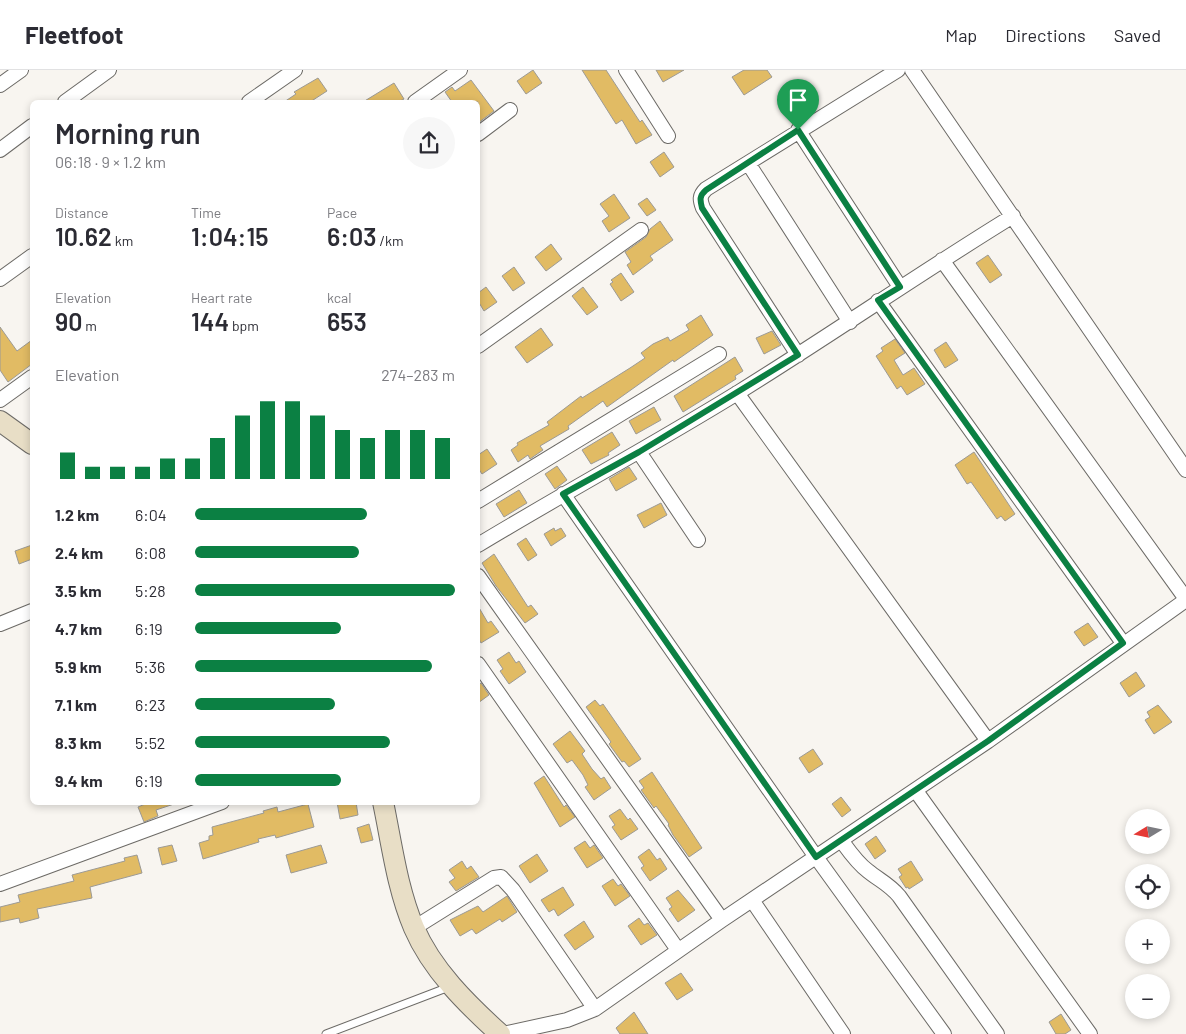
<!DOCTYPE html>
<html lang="en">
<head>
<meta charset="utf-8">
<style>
	:root { --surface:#fff; --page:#f7f7f7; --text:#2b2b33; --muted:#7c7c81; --line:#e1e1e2; --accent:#0b8043 }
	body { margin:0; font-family:Barlow,sans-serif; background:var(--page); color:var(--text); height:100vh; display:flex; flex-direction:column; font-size:19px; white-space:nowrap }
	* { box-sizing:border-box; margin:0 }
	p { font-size:16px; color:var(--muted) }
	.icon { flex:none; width:28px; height:28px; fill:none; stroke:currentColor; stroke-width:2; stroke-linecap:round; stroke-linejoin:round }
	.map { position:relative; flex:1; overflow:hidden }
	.drawer { position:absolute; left:30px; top:30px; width:450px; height:705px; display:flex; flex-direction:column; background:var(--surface); border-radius:8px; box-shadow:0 2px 8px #0003 }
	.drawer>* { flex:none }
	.needle { width:32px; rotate:260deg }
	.controls { position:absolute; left:1125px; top:739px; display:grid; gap:10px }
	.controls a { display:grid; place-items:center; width:45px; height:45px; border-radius:50%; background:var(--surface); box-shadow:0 2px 8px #0003; font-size:25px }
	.pin { position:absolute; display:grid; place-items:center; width:42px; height:42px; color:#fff; margin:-51px -21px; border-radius:50% 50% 50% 0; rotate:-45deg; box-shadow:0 0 5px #0007 }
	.pin .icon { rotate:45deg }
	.round { display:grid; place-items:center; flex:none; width:52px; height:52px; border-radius:26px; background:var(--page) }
	.overview { display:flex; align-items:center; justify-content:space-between; height:85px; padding:0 25px }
	h1 { font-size:28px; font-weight:600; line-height:38px }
	.figures { display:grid; grid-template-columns:repeat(3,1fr); gap:8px; height:85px; padding:5px 25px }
	.figures div { display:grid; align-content:center }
	.figures b { font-size:25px; font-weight:600 }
	.figures small { font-size:14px; font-weight:400 }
	.figures p { font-size:14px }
	.chart { height:140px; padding:10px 25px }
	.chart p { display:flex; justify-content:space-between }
	.chart svg { width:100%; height:90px; margin-top:5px; stroke:var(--accent); stroke-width:6 }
	ul { padding:0 25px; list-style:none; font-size:16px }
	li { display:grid; grid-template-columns:80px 60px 1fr; align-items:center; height:38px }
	li i { height:12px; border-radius:6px; background:var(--accent) }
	header { display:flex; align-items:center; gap:30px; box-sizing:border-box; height:70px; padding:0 25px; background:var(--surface); border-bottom:1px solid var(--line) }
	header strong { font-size:24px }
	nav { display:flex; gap:28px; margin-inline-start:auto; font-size:18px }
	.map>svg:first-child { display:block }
</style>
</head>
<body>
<header>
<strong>Fleetfoot</strong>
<nav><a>Map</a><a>Directions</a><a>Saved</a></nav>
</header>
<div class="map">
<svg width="1186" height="964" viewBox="0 0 1186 964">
	<rect width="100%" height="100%" fill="#f8f5f0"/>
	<path fill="#e1bb64" stroke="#9c9a95" d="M533 0 542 13 526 24 517 11Z
		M582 0H606L640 52 642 50 652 65 636 74 622 50 616 54Z
		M656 0H684L663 12Z
		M744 0H767L772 7 744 25 732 7Z
		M318 8 327 21 310 32H284L296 24 294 22Z
		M471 10 494 41 478 53V32H452L445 22 452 17 455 21Z
		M394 13 404 29 398 32H363Z
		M664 82 674 97 660 107 650 92Z
		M614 124 630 148 609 162 602 151 609 146 600 134Z
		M647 128 656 140 647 146 638 134Z
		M660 151 673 170 650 186 653 190 633 205 627 195 631 192 625 182 646 167 650 159Z
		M551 174 562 189 546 201 535 187Z
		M988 185 1002 205 990 213 976 193Z
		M514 197 525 213 513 221 502 206Z
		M621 203 634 222 621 231 610 214 613 212 611 210Z
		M486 217 497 232 484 241 478 231V223Z
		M583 217 598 237 587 245 572 226Z
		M701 245 713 265 674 292 673 290 607 337 603 331 568 356 569 359 540 376 543 380 530 389 528 385 518 392 511 380 518 375 517 373 549 355 547 352 581 326 582 328 630 298 645 288 641 283 653 274 668 267 670 271 689 260 686 255Z
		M0 257 17 281 32 270V294L8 312 0 300Z
		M541 258 553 275 527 293 515 277Z
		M772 261 781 275 764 284 756 268Z
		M895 269 905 283 894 290 903 305 914 298 925 314 907 325 901 316 897 319 876 286 883 281 881 278Z
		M946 272 958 290 945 298 934 280Z
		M735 287 743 301 735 306 736 309 683 342 674 326Z
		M654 337 661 350 636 364 629 351Z
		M612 362 620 375 608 383 609 385 591 394 582 380Z
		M487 379 497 394 482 404 478 398V385Z
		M974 382 1015 444 1005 451 1001 446 997 449 971 412 967 414 955 395Z
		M557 396 567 410 555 419 545 404Z
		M629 397 637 409 616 421 609 409Z
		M519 420 527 433 504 447 496 434Z
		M661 433 667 445 644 458 637 445Z
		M554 458 555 461 561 458 566 466 551 476 544 464Z
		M526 468 537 485 528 491 517 474Z
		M32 475V489L19 494 15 481Z
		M494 484 528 537 531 535 538 544 525 553 496 516 482 493Z
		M478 536 488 553 491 551 499 562 481 573 478 567Z
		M1088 553 1098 567 1084 576 1074 562Z
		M509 582 516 593 519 591 526 602 509 614 500 601 503 599 497 590Z
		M1136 602 1145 616 1129 627 1120 613Z
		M481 613 489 625 478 633V615Z
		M595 630 600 636 603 634 641 689 629 697 624 691 622 692 609 674 611 672 586 637Z
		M1158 635 1172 652 1154 664 1145 650 1150 647 1147 642Z
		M570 661 585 681 582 684 592 699 601 709 604 707 611 718 594 730 585 717 588 715 583 705 572 690 567 693 553 674Z
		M813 679 823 694 809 703 799 688Z
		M652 702 702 778 689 787 673 765 668 755 669 754 656 736 654 738 641 720 644 718 639 711Z
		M544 706 564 737 566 735 575 747 560 757 534 713Z
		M841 727 851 740 842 747 832 734Z
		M150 732H174V734L156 740 158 746 144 752 138 737Z
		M337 732H356L358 745 340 749Z
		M308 734 314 757 276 768 275 765 258 769 259 772 203 789 199 773 209 770V766L213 765 212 757 264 743 263 741 277 737 278 742Z
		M620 739 628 750 630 748 638 759 621 770 612 757 615 755 609 746Z
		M369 754 373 770 361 773 357 758Z
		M876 766 886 781 875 789 865 774Z
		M585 771 590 778 594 775 603 788 587 798 574 778Z
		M172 775 177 791 162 795 158 778Z
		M321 775 327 793 291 803 286 785Z
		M649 779 657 790 660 788 667 799 650 811 641 798 644 796 638 787Z
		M537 784 548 801 530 813 519 796Z
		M137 785 142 803 90 817 92 828 37 839 39 848 20 853 19 848 0 852V837L20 832 18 825 74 811 72 805 125 791 124 788Z
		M462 791 467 799 471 796 479 807 456 821 449 812 455 808 449 800Z
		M911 791 923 810 909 819 908 817 906 818 899 807 902 805 898 799Z
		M613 809 618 816 621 814 630 826 615 836 602 816Z
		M563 817 574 835 558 846 554 839 549 842 541 830Z
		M678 820 695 840 678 852 669 839 672 837 666 828Z
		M507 826 517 842 502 852 500 849 476 864 472 859 460 866 450 850 478 836 483 842Z
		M639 848 644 855 648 853 657 865 641 875 628 856Z
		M584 851 594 867 575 880 564 865Z
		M681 903 693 920 677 930 665 913Z
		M634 942 648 964H620L616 958Z
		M1061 944 1071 960 1065 964H1056L1049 952Z"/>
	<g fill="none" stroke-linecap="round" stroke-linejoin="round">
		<defs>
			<path id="lane" d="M326 964 449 917"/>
			<path id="street" d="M626 0 668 66
				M912 0 1186 400
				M0 15 21 0
				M65 32 109 0
				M249 32 295 0
				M415 32 460 0
				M798 60 900 217
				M478 64 510 40
				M0 80 32 56
				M748 93 898 0
				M942 190 1186 529
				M0 209 32 186
				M878 231 1123 573
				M478 276 641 160
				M798 285 703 138C700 130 699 126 706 119L748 93 850 252
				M737 323 988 671
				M0 330 32 307
				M639 382 698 470
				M563 424 816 787 944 964
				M478 431 719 284
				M478 475C564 423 653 375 739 322 831 265 920 203 1013 146
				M478 506 722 850
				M0 554 32 541
				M478 594 678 880
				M916 721 1090 964
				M841 770C849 781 857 793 868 801 879 810 889 814 899 826L997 964
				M0 814 222 732
				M752 830 843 964
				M414 858 494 808 501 807 513 820 595 939
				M503 964 567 950 595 939 722 850 988 671 1186 530"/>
			<path id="secondary" d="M0 351 32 374
				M383 732C392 775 397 818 414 858 432 900 467 934 500 964"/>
		</defs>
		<use href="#lane" stroke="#6c6a66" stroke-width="9"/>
		<use href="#street" stroke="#6c6a66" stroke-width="16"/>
		<use href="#secondary" stroke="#6c6a66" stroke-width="22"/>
		<use href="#lane" stroke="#fff" stroke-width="7"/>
		<use href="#street" stroke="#fff" stroke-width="14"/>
		<use href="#secondary" stroke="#e8dec6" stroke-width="20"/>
	</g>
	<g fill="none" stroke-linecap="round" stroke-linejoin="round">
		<defs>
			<path id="route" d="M798 60 900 217 878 230 1123 573 988 671 816 787 563 424 639 382 798 285 702 138C700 130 699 126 706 120Z"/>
		</defs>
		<use href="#route" stroke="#fff" stroke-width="10"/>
		<use href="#route" stroke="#0b8043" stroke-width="6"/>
	</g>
</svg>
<div class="controls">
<a><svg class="needle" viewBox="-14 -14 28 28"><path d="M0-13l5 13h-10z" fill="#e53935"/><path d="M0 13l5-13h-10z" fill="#7c7c81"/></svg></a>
<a><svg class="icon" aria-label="locate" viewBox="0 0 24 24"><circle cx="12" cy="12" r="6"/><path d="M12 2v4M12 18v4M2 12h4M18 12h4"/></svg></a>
<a>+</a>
<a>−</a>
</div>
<div class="pin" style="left:798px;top:60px;background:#1e9e55"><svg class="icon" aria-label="arrive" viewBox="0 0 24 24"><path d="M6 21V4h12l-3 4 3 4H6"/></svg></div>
<section class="drawer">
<div class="overview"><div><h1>Morning run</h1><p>06:18 · 9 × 1.2 km</p></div><a class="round"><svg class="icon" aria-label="share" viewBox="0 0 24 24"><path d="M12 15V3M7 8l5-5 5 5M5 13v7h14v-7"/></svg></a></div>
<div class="figures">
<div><p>Distance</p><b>10.62<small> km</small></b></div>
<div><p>Time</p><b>1:04:15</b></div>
<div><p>Pace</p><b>6:03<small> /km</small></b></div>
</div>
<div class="figures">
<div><p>Elevation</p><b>90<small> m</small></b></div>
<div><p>Heart rate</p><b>144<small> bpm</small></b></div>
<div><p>kcal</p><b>653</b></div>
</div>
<div class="chart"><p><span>Elevation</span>274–283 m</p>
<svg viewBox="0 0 160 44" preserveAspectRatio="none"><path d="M5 44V31M15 44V38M25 44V38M35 44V38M45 44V34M55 44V34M65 44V24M75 44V13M85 44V6M95 44V6M105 44V13M115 44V20M125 44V24M135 44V20M145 44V20M155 44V24"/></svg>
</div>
<ul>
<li><b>1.2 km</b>6:04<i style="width:66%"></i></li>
<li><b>2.4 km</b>6:08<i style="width:63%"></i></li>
<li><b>3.5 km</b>5:28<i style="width:100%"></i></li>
<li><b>4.7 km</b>6:19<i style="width:56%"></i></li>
<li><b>5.9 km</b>5:36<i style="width:91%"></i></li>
<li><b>7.1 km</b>6:23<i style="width:54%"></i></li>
<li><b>8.3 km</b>5:52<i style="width:75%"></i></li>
<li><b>9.4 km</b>6:19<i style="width:56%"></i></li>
</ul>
</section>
</div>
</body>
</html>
